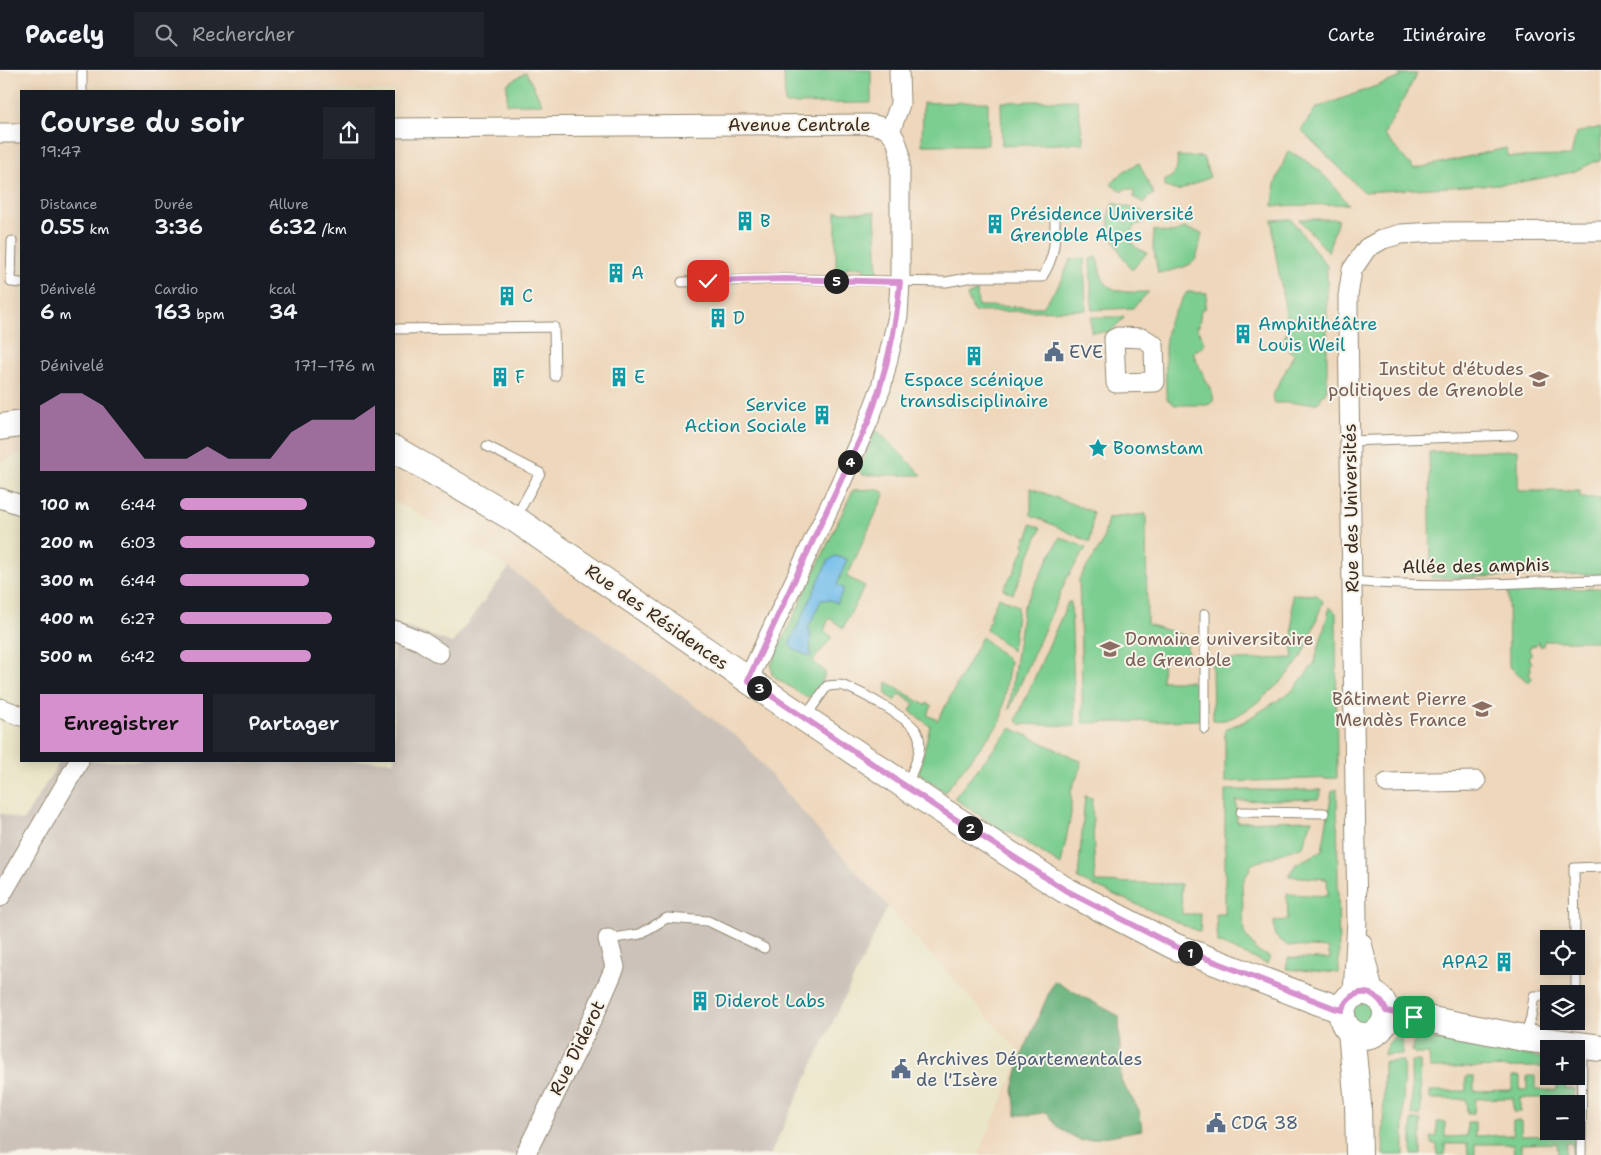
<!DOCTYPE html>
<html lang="fr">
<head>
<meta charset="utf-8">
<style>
	:root { --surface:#171b24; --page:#20242c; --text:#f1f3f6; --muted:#9ea1a6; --line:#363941; --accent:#d690ce }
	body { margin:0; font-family:"Shantell Sans",sans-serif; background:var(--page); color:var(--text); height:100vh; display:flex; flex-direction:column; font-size:19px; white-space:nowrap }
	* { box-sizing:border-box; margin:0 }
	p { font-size:16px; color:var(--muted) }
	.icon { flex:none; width:28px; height:28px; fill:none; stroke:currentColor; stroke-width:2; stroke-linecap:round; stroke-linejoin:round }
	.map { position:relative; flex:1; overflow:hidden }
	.sheet { position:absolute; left:20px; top:20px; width:375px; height:672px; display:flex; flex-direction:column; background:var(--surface); border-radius:0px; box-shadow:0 2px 12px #0003 }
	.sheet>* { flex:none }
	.controls { position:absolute; left:1540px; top:860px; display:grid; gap:10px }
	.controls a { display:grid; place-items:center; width:45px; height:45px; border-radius:0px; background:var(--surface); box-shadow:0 2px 12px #0003; font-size:25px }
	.pin { position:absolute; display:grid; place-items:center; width:42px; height:42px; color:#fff; margin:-21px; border-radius:10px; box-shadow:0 2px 8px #0006 }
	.km { position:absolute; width:25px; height:25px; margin:-12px; border-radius:50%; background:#222; color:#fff; font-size:14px; line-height:25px; text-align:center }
	.round { display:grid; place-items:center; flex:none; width:52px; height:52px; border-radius:0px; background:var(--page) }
	.head { display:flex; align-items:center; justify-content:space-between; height:85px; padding:0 20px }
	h1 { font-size:28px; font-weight:600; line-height:38px }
	.stats { display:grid; grid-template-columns:repeat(3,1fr); gap:8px; height:85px; padding:5px 20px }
	.stats div { display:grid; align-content:center }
	.stats b { font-size:21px; font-weight:600 }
	.stats small { font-size:14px; font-weight:400 }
	.stats p { font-size:14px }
	.chart { height:140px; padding:10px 20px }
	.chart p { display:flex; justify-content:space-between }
	.chart svg { width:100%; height:90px; margin-top:5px; fill:var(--accent); opacity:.7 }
	.button { display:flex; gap:10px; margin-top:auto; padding:10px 20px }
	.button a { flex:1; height:58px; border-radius:0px; background:var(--accent); color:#111; font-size:20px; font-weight:600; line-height:58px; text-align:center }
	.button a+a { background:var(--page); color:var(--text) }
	ul { padding:0 20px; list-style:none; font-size:16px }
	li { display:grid; grid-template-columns:80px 60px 1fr; align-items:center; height:38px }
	li i { height:12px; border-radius:6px; background:var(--accent) }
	header { display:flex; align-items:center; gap:30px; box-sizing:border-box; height:70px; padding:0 25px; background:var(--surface); border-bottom:1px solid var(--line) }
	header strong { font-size:24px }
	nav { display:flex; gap:28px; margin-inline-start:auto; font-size:18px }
	.search { width:350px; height:45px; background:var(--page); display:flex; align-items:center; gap:12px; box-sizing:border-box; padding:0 18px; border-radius:0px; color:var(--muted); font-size:19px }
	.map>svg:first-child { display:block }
</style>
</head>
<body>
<header>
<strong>Pacely</strong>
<div class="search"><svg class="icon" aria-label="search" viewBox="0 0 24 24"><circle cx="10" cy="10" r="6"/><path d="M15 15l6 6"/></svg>Rechercher</div>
<nav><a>Carte</a><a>Itinéraire</a><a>Favoris</a></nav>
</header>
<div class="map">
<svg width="1601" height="1085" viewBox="0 0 1601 1085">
	<rect width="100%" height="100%" fill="#f7f3e8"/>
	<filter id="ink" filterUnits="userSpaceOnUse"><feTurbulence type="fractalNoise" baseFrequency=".02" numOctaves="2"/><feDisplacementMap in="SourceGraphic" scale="10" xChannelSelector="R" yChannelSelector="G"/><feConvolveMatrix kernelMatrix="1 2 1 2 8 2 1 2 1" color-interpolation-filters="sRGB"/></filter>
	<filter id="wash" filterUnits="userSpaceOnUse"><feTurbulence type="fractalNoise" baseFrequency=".0096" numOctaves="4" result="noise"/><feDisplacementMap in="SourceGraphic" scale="20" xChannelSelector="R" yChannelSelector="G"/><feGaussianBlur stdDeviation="1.12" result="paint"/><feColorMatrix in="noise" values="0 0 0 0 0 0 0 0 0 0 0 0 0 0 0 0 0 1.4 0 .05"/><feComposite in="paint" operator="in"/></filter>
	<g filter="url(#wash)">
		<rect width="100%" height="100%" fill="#eae5c7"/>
		<path fill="#eed7bb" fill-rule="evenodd" d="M0 0H1601V1085H978L1022 985 818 760 741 670 509 498 412 440 394 432V21H21V384L0 392ZM1549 869H1576V896H1549ZM1549 924H1576V951H1549ZM1549 979H1576V1006H1549ZM1549 1034H1576V1061H1549Z"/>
		<path fill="#ccc2b9" d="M509 498 741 670 818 760 888 836 770 1085H0V743L23 751 60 691H394V553L452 573Z"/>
		<path fill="#7cce90" stroke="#5c7c57" d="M784 0H871V33L785 34Z
			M526 2 542 34H507V14Z
			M1399 4H1417L1384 65 1414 99 1506 78 1509 87 1571 86 1576 63 1601 57V89L1573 102 1516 113 1364 122 1301 60 1316 38 1401 7Z
			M1077 30 1084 73 1002 76 1001 32Z
			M988 32V75H922L923 33Z
			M1288 81C1317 95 1328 108 1348 134L1273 136 1275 114Z
			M1177 86 1203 87 1210 107 1178 121 1165 117V110C1177 105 1178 98 1177 86Z
			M1139 93 1154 124 1146 129 1145 134 1134 127V121L1130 119H1124L1122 122 1111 114 1123 102Z
			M1113 133 1142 141 1144 153 1135 155 1129 170 1137 178 1147 183 1132 200C1120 184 1100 153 1113 133Z
			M836 142H875L878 205 864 207V197H846V207L838 203 836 200Z
			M1291 149 1327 196V319L1318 333H1274L1272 327 1294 284 1283 276 1285 273 1282 272 1290 255H1288L1274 175 1272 150Z
			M1299 149H1338L1328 182Z
			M1183 158 1202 163C1200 172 1199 183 1195 190 1191 197 1166 202 1158 203L1153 176 1154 160C1163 162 1175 166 1183 158Z
			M1097 187C1099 193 1099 201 1102 207 1109 225 1133 222 1149 222L1133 238 1092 240 1090 189Z
			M1084 188 1086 240 974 242 967 226 977 221 978 236 1043 237 1062 210 1070 190Z
			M1187 222 1207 223 1205 239H1201L1199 256H1196L1205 273H1202L1204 276 1193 283 1213 325C1214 331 1213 333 1207 335H1175L1167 329 1166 322 1165 277 1168 253Z
			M1091 247H1125L1110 262H1091Z
			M878 361 922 405H862L859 400 875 362Z
			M1518 380V421H1580V428H1601V504L1431 508 1429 382Z
			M1031 418 1093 442 1090 472 1031 445Z
			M876 419 885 423 847 507 865 516 843 558 829 548 824 561 832 567 813 591 825 602C823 614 817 621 807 628L776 608 772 604 771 595 853 420Z
			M1146 444 1147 554 1186 566 1188 589 1163 590 1162 611H1191L1200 619V650L1083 653 1079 509 1102 474 1108 448Z
			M1031 454 1041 458 1013 524 1003 519 1014 502 1025 476 1023 475 1026 466 1029 467Z
			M1060 467 1086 478 1067 508 1009 640 1023 538Z
			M1601 518V571H1544L1543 576H1540L1538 572 1535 576H1531L1529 579 1531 584 1528 588 1532 592 1529 596 1531 600 1529 604 1532 608 1529 613 1509 596 1508 521Z
			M1292 524 1317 525 1323 531C1317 547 1312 565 1304 582 1295 602 1247 647 1224 650 1220 651 1216 650 1213 650L1212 591 1293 588Z
			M999 527 1018 536 1012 581 986 559 991 549 989 547Z
			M1068 532H1071L1075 656 1020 654 1016 650Z
			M1330 537 1336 543 1337 708 1225 712V659L1245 651 1291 622 1314 594Z
			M982 567 1010 591 1001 651 945 722 922 706 919 702 930 656 910 641 914 633 900 624 895 631 886 624 887 612 925 635 927 633 932 636 927 645 938 650Z
			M1011 658 1081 691 1080 701 1073 715 1071 721V744L1061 795 1008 761H1003L954 728Z
			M1337 719 1339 903 1286 899 1288 888 1330 889 1328 878 1288 876 1275 866 1274 851 1288 850 1287 824 1328 826 1327 809 1288 806 1296 794 1322 781 1332 721Z
			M1225 720H1322L1318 729 1236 731 1237 752 1312 750 1303 776 1252 794 1242 814 1244 863 1257 881 1270 887 1267 894 1218 873 1216 844H1225Z
			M1085 726 1092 728 1095 812 1181 814 1182 844H1201L1200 862 1078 809Z
			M1350 944a14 14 0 1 1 28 0a14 14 0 1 1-28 0Z
			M1402 963V984L1384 985C1385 974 1393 967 1402 963Z
			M1414 969 1437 970 1549 989V997L1430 998 1429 984H1415L1412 981Z
			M1403 991 1404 1085H1383L1384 992Z
			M1411 991H1420L1421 1045 1412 1046Z
			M1512 1006H1520V1020H1527V1006H1535V1020H1557V1006H1565V1019H1574V1027H1565V1034H1558L1557 1028 1550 1027 1549 1042H1543L1542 1028H1520V1042H1513V1028L1475 1029 1474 1043H1467L1466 1029H1430V1021H1466V1007H1474V1021L1512 1020Z
			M1412 1050H1421V1085H1412Z
			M1513 1051H1521V1066L1557 1065V1061H1565L1566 1065H1572V1061H1574L1575 1084H1572V1073H1566V1085H1558L1557 1073 1521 1074V1085H1514L1513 1074H1475V1085H1468L1467 1074H1445V1085H1437V1074H1431V1067H1437V1052H1445V1067L1467 1066V1052H1475V1066L1513 1065Z"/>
		<path fill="#65b17a" stroke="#506e4c" d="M1054 911 1119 946 1121 1011 1139 1040 1142 1060 1082 1071 1058 1058 1047 1042 1031 1045H1016L1013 1019 1022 985Z"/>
		<path fill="#72bdeb" stroke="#567484" d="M835 486 847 489 837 515 844 519 837 533 831 530H821L808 559 810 560 811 587 793 579 789 574 828 491Z"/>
	</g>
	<g filter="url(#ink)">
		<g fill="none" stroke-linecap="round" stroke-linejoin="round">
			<defs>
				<path id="lane" d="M82 0V21
					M12 171 11 212 21 213
					M682 212 784 209 946 212 973 207H1042C1056 185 1055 170 1055 145
					M394 259 554 257 555 306
					M1349 371 1513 365
					M487 376 540 403 516 447
					M1352 511C1434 519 1518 512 1601 510
					M1205 544V659
					M806 646 827 616C831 616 835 615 839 615 854 617 910 649 917 662 925 678 913 699 907 714
					M1241 742 1324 743
					M608 869 640 864 667 848 708 851 764 878
					M1575 869 1574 798 1601 797
					M1576 896V927
					M1525 966 1531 947 1534 926H1549
					M1581 1085 1582 979"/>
				<path id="street" d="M394 58 867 54C888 56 895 62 900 83V211L898 246 881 318 868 352 843 408 748 610
					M890 62 900 34 899 0
					M0 63H21
					M1118 267 1143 268 1154 275 1155 312 1116 313 1114 269Z
					M0 428 21 435
					M394 560 421 571 439 583
					M0 638 21 646
					M1387 713 1476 711
					M0 827 79 691
					M1362 873 1374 925
					M1353 925 1357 850 1348 250V226L1352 200 1367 178 1383 169 1401 164 1436 162 1601 161
					M525 1085 596 941 615 897 608 869"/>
				<path id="secondary" d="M0 357 21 354
					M394 379 515 449 789 638 938 738 1065 820 1174 876 1316 931 1342 940
					M1342 944a22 22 0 1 1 44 0a22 22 0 1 1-44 0Z
					M1386 941 1524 968 1601 978
					M1351 962 1358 1034 1359 1085"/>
			</defs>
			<use href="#lane" stroke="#928872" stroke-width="11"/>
			<use href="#street" stroke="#928872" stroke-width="21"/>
			<use href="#secondary" stroke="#928872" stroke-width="28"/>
			<use href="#lane" stroke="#fff" stroke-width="9"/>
			<use href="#street" stroke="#fff" stroke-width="19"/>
			<use href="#secondary" stroke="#fff" stroke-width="26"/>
		</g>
	</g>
	<g fill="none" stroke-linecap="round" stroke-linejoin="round" filter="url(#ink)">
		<defs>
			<path id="route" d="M708 211 784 209 900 212C896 260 885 307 868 352L748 610 938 738 1065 820 1174 876 1334 938 1342 940C1351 916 1378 918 1386 941L1414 947"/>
		</defs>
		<use href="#route" stroke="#fff" stroke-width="10"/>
		<use href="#route" stroke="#d690ce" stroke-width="6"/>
	</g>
	<defs>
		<symbol id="building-bare" viewBox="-9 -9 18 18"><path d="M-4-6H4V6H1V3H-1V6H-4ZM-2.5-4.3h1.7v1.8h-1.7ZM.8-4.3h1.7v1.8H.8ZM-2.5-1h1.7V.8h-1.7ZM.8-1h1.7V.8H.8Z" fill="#0f9aa8" stroke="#f7f3e8" stroke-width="2.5" paint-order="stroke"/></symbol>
		<symbol id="civic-bare" viewBox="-9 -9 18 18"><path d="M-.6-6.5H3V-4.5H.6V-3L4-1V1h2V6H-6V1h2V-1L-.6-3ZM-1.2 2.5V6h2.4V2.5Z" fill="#5c6f8a" stroke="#f7f3e8" stroke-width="2.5" paint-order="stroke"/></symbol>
		<symbol id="university-bare" viewBox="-9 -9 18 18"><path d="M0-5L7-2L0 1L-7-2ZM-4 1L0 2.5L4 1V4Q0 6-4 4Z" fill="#8d6e63" stroke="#f7f3e8" stroke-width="2.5" paint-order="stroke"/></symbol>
		<symbol id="sight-bare" viewBox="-9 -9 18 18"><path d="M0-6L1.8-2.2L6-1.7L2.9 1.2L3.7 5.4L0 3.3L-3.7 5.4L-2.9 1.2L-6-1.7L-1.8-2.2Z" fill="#0f9aa8" stroke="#f7f3e8" stroke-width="2.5" paint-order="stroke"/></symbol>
	</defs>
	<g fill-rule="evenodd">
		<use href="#building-bare" x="731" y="137" width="28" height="28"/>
		<use href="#building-bare" x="981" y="140" width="28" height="28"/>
		<use href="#building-bare" x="602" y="189" width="28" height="28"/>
		<use href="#building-bare" x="493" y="212" width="28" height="28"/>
		<use href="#building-bare" x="704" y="234" width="28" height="28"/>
		<use href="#building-bare" x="1229" y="250" width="28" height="28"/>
		<use href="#civic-bare" x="1040" y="268" width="28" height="28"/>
		<use href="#building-bare" x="960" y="272" width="28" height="28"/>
		<use href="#building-bare" x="486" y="293" width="28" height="28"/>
		<use href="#building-bare" x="605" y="293" width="28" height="28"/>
		<use href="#university-bare" x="1525" y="295" width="28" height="28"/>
		<use href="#building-bare" x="808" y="331" width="28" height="28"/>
		<use href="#sight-bare" x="1084" y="364" width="28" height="28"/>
		<use href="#university-bare" x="1096" y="565" width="28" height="28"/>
		<use href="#university-bare" x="1468" y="625" width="28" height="28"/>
		<use href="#building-bare" x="1490" y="878" width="28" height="28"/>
		<use href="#building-bare" x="686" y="917" width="28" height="28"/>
		<use href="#civic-bare" x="887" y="985" width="28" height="28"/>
		<use href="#civic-bare" x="1202" y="1039" width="28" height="28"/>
	</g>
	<g text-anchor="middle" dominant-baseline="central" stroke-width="4" stroke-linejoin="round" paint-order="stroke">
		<g font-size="18" fill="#3b2a1e" stroke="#f7f3e8">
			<text x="799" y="55">Avenue Centrale</text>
			<text transform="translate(1351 438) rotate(-91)">Rue des Universités</text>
			<text transform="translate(1476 496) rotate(-1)">Allée des amphis</text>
			<text transform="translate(657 547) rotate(35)">Rue des Résidences</text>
			<text transform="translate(577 978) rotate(-64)">Rue Diderot</text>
		</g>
		<g font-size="18" fill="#0d838f" stroke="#f7f3e8" text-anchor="start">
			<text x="1010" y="144">Présidence Université<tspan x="1010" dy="21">Grenoble Alpes</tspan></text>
			<text x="760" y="151">B</text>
			<text x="631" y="203">A</text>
			<text x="522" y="226">C</text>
			<text x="733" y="248">D</text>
			<text x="1258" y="254">Amphithéâtre<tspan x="1258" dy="21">Louis Weil</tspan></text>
			<text x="515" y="307">F</text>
			<text x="634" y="307">E</text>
			<text x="974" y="310" text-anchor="middle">Espace scénique<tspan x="974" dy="21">transdisciplinaire</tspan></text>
			<text x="807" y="335" text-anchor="end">Service<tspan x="807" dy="21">Action Sociale</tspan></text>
			<text x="1113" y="378">Boomstam</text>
			<text x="1489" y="892" text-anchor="end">APA2</text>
			<text x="715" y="931">Diderot Labs</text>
		</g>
		<g font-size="18" fill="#4e5e75" stroke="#f7f3e8" text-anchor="start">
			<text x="1069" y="282">EVE</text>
			<text x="916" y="989">Archives Départementales<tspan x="916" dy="21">de l'Isère</tspan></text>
			<text x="1231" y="1053">CDG 38</text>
		</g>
		<g font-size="18" fill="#785e54" stroke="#f7f3e8" text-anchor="end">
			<text x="1524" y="299">Institut d'études<tspan x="1524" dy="21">politiques de Grenoble</tspan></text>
			<text x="1125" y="569" text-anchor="start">Domaine universitaire<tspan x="1125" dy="21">de Grenoble</tspan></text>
			<text x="1467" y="629">Bâtiment Pierre<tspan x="1467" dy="21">Mendès France</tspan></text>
		</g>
	</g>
</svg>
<div class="controls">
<a><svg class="icon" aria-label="locate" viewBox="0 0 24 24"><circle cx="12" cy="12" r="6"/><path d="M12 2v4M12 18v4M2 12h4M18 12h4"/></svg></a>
<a><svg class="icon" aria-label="layers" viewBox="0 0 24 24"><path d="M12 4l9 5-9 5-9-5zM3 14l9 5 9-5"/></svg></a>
<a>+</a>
<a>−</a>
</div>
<div class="pin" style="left:1414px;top:947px;background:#1e9e55"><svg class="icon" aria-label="arrive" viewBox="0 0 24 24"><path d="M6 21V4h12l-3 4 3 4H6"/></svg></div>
<div class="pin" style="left:708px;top:211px;background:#d93025"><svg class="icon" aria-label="check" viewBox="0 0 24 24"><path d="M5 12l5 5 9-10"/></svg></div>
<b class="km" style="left:1190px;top:883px">1</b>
<b class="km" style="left:970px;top:758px">2</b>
<b class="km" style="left:759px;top:618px">3</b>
<b class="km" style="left:850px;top:392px">4</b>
<b class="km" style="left:836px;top:211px">5</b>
<section class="sheet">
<div class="head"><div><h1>Course du soir</h1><p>19:47</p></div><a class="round"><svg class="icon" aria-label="share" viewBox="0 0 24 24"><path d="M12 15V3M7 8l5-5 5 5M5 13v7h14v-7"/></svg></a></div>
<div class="stats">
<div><p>Distance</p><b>0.55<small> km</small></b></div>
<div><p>Durée</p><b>3:36</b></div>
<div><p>Allure</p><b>6:32<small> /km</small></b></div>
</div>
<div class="stats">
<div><p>Dénivelé</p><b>6<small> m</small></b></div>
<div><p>Cardio</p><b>163<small> bpm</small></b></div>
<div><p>kcal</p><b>34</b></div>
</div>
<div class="chart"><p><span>Dénivelé</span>171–176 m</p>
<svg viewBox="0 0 160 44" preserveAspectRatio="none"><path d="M0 44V12L10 6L20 6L30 12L40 25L50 38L60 38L70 38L80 32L90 38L100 38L110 38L120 25L130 19L140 19L150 19L160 12V44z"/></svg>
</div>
<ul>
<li><b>100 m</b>6:44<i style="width:65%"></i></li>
<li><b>200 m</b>6:03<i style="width:100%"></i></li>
<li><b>300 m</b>6:44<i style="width:66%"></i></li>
<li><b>400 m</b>6:27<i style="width:78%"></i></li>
<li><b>500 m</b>6:42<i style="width:67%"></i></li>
</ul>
<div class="button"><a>Enregistrer</a><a>Partager</a></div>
</section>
</div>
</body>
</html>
